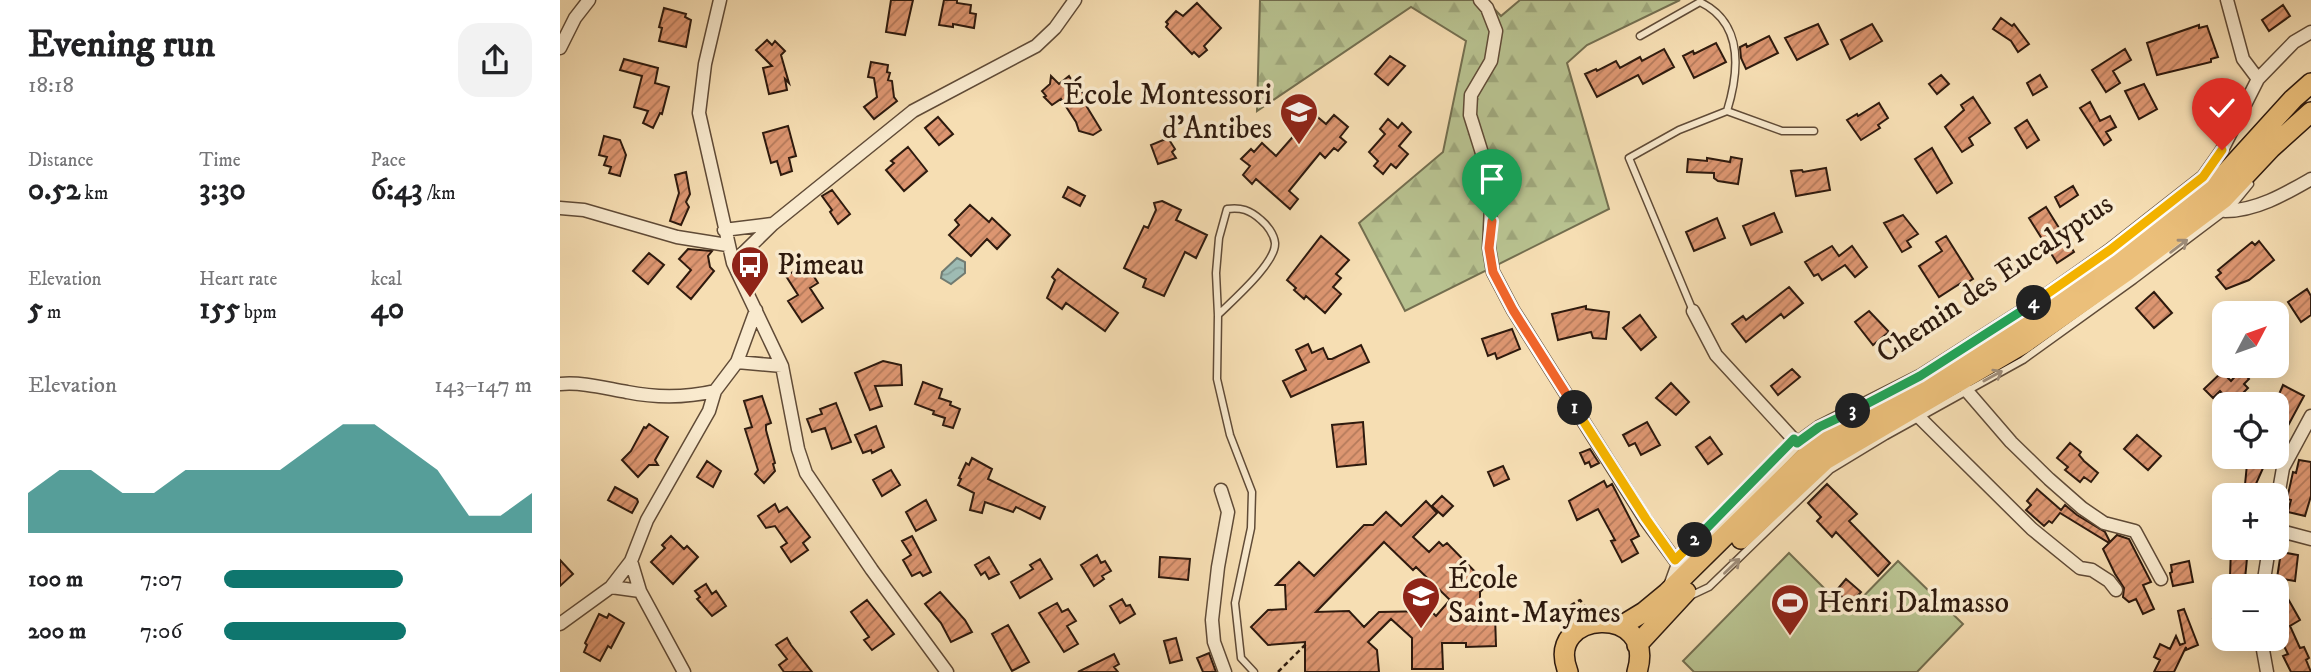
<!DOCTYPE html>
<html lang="en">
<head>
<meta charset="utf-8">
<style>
	:root { --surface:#fff; --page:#f2f2f2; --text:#202124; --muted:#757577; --accent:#0f766e }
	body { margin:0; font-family:"IM FELL DW Pica",serif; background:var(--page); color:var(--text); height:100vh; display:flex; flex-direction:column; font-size:26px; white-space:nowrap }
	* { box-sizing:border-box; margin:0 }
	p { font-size:23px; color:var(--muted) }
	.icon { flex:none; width:38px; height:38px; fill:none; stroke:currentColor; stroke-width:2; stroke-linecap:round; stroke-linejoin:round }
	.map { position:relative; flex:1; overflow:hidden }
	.panel { display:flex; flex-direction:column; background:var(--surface); width:560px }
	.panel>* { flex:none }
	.needle { width:46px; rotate:49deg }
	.buttons { position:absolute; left:1652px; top:301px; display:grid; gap:14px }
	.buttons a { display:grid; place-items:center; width:77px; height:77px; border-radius:14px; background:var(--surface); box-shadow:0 4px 18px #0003; font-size:35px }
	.pin { position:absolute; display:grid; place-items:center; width:60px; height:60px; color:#fff; margin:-72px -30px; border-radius:50% 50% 50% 0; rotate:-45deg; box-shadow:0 0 7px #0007 }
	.pin .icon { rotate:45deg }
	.km { position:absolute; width:35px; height:35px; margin:-18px; border-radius:50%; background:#222; color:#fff; font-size:19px; line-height:35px; text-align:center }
	.round { display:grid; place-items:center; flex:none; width:74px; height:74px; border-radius:21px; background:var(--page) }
	.summary { display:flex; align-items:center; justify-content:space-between; height:119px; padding:0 28px }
	h1 { font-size:38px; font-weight:800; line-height:52px }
	.metrics { display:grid; grid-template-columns:repeat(3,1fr); gap:10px; height:119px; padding:7px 28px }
	.metrics div { display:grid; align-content:center }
	.metrics b { font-size:30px; font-weight:800 }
	.metrics small { font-size:19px; font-weight:400 }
	.metrics p { font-size:19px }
	.chart { height:196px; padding:14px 28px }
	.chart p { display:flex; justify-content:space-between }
	.chart svg { width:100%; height:126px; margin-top:7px; fill:var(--accent); opacity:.7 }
	ul { padding:0 28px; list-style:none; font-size:23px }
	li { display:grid; grid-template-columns:112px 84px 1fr; align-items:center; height:52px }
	li i { height:18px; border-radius:9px; background:var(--accent) }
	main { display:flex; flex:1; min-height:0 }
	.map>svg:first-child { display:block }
</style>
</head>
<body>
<main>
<section class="panel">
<div class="summary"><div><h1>Evening run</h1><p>18:18</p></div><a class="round"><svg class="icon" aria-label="share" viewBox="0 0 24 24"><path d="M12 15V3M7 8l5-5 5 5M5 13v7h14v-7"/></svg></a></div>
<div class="metrics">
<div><p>Distance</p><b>0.52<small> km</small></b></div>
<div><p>Time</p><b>3:30</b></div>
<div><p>Pace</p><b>6:43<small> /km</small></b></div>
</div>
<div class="metrics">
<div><p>Elevation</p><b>5<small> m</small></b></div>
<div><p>Heart rate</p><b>155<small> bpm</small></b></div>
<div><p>kcal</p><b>40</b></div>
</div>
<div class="chart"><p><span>Elevation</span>143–147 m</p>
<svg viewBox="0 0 160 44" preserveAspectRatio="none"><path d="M0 44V30L10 22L20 22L30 30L40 30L50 22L60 22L70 22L80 22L90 14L100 6L110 6L120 14L130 22L140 38L150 38L160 30V44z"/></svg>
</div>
<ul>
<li><b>100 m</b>7:07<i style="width:58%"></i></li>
<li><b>200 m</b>7:06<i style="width:59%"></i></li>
</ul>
</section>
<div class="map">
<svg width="1751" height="672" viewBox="0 0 1751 672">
	<defs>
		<pattern id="forest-firs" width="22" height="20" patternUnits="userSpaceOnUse" patternTransform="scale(1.75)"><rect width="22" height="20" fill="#b8c290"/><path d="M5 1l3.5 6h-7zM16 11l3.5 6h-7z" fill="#9ea67b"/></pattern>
		<pattern id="water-waves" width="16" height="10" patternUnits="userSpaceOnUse" patternTransform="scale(1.75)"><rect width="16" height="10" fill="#9ebbb3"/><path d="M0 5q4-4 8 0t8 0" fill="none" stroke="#88a099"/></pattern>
		<pattern id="building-hatch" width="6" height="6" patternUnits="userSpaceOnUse" patternTransform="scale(1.75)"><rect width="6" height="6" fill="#dd9671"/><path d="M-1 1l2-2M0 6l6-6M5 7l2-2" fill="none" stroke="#b47a5b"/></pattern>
	</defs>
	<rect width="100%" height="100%" fill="#f6deb3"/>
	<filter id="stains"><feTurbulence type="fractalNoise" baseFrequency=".00286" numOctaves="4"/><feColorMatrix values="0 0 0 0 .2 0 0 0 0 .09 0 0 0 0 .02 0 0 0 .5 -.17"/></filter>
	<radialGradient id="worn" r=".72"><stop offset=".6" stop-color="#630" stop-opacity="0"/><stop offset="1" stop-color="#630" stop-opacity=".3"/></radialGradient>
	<path fill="url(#forest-firs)" stroke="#736e4f" stroke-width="2" d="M700 0H926L941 16 960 0H1120L1027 45 1007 63 1049 209 845 311 799 223 883 152 906 41 851 7 697 111Z"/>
	<path fill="#b8c290" stroke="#736e4f" stroke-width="2" d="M1229 553 1288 612 1338 561 1403 624 1357 672H1134L1123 661Z"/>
	<path fill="url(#water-waves)" stroke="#717b71" stroke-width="2" d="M397 258 405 262V273L391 284 381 278 382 272Z"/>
	<path fill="url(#building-hatch)" stroke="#2e1a0e" stroke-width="2" fill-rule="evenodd" d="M331 0H353L345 35 326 32Z
		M384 0H397V3L411 5 410 13 416 14 414 28 393 24V27L379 25Z
		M637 3 661 28 644 46 647 50 639 57 634 52 632 54 606 27 608 24 606 22 616 11 623 16Z
		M1723 5 1730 16 1709 31 1702 20Z
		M104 8 126 14 125 17 131 20 126 47 99 41 102 28 99 27Z
		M1441 18 1452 26 1454 24 1469 44 1458 52 1451 41 1433 29Z
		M1258 24 1268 44 1237 60 1225 38Z
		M1312 24 1322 41 1290 59 1281 40Z
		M1639 25V28L1647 26 1658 57 1651 59V62L1597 75 1587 43Z
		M1209 36 1218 53 1186 69 1181 58 1180 47 1186 44 1187 47Z
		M207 40 212 45 215 41 225 51 221 55 229 83 225 79 227 90 209 94 203 68 212 66 196 50Z
		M1156 43 1166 62 1134 78 1123 56 1133 51 1134 54Z
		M1104 49 1114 67 1083 84 1078 75 1037 97 1025 74 1036 69 1037 71 1056 61 1060 68 1080 57 1082 61Z
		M1565 49 1571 60 1553 71 1560 83 1546 92 1532 70Z
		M830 56 845 66 828 85 815 74Z
		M64 59 98 68 95 83 109 87 102 114 100 113 93 128 83 123 88 111 74 107 82 76 60 70Z
		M311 62 328 65 327 72 330 73 328 80 332 81 334 97 337 101 314 119 304 107 317 97 314 78 308 77Z
		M1381 75 1389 84 1377 94 1369 84Z
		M1480 75 1487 87 1473 95 1467 83Z
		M491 76 499 84 509 76 516 87 518 86 526 98 525 99 529 106 527 107 541 130 533 135 519 131 516 122 501 99 492 105 484 97 486 96 482 91 490 84Z
		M1584 84 1597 109 1579 119 1565 91Z
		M1413 97 1430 123 1409 138 1413 145 1402 152 1385 127 1404 110 1401 105Z
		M1530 102 1540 121 1550 116 1556 127 1546 132 1551 140 1544 145 1520 108Z
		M1319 103 1328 118 1318 125 1320 128 1301 140 1287 120 1297 114 1298 116Z
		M748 109 766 124 774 115 788 127 780 137 786 142 778 151 774 148 765 158 760 153 729 191 738 199 730 209 696 179 692 184 683 175 690 166 681 159 691 149 694 152 702 143 716 156 745 123 740 119Z
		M378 117 393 134 379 145 365 128Z
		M828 119 838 128 842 123 851 132 839 146 848 154 836 168 831 164 823 174 814 166 818 161 809 152 825 134 820 129Z
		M1467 120 1479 140 1467 148 1455 128Z
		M228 126 236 156 229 158 232 171 221 175 217 161 211 163 203 133Z
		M44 136 60 140 66 155 60 176 49 173 51 167 44 165 47 157 39 155Z
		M608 138 615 149 612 152 616 158 598 164 591 145Z
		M348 147 367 171 344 191 326 170 334 163 331 161Z
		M1372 148 1392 183 1377 193 1355 159Z
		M1171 157 1182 159 1178 184 1158 181 1154 178V173L1127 172 1128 159 1147 161V158L1170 162Z
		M1266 168 1270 190 1236 196 1231 171 1242 170 1243 172Z
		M126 172 130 194 126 202 129 207 121 225 110 221 119 193 115 175Z
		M1513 186 1518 195 1500 207 1495 197Z
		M508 187 525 196 520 206 503 197Z
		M272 190 290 214 278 224 270 212 272 210 262 196Z
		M602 201 621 210 616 220 647 235 636 258 625 252 604 296 583 287 586 279 564 268 584 226 588 228 596 210 594 203Z
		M410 205 429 222 432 218 450 235 437 249 427 239 411 256 389 235 399 225 395 220Z
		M1486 207 1514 252 1497 263 1469 218Z
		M1214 213 1222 232 1191 245 1183 226Z
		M1343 215 1358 234 1347 241 1351 247 1342 252 1324 223Z
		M1157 218 1165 238 1134 251 1126 232Z
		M761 236 789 260 776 274 781 278 773 287 781 294 765 313 746 296 744 299 734 290 736 288 727 280Z
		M1386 236 1413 279 1403 285 1401 283 1379 297 1359 266 1382 251 1376 242Z
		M1699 241 1714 260 1689 280 1666 289 1656 277 1661 273 1658 270 1692 242 1695 245Z
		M1272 246 1279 256 1292 246 1307 267 1295 277 1285 265 1262 280 1258 274 1254 276 1245 262Z
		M128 249 152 251 148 256 150 267 154 271 131 299 117 287 131 270 119 259Z
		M89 253 104 265 88 284 73 271Z
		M246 264 258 283 250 288 263 308 242 322 228 301 238 295 226 276Z
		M498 269 558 313 545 331 506 303 502 309 487 298 495 280 492 277Z
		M1229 287 1243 303 1224 318 1221 314 1186 342 1172 324 1183 316 1186 320Z
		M1747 289 1751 296V315L1741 322 1728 302Z
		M1594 292 1612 313 1594 328 1576 308Z
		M1026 306V309L1049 312 1046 339 1033 338 1031 332 998 340 992 314Z
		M1309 311 1329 332 1313 345 1295 322Z
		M1080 315 1096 337 1081 350 1063 328Z
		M952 329 960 349 937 359 935 353 928 356 922 339Z
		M748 344 752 353 763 348 768 359H772L801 345 809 362 731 397 723 381 746 370 736 350Z
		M323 361 341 365 342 385 315 386 322 406 310 410 295 373Z
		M1232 369 1240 377 1218 395 1211 386Z
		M1681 370 1689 379 1684 384 1688 388 1672 404 1660 391 1653 398 1644 389 1662 372 1671 381Z
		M363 382 382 389 379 398 391 402 390 405 400 409 393 428 383 425 385 418 373 414 374 411 355 404Z
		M1111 383 1129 402 1116 415 1096 398Z
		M1723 385 1744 396 1717 446V399Z
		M202 396 211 423 206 425V430L215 463 213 464 215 471 204 483 195 474 198 470 185 429 192 427 184 401Z
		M276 403 291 442 272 449 265 428 252 432 247 419 262 414 260 409Z
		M803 422 806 464 777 467 772 425Z
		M1087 422 1100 445 1081 455 1075 443 1069 446 1063 435Z
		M89 424 108 437 95 460 98 465H89L78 477 62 460 71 451 84 427 86 428Z
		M316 426 324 447 312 453 311 450 303 453 295 435Z
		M1577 435 1601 456 1588 470 1564 449Z
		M1150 437 1162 454 1148 464 1136 447Z
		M1510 443 1521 452 1519 455 1524 461 1538 473 1531 482 1524 477 1520 482 1505 470 1508 467 1497 458Z
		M1030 449 1039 463 1031 467 1029 462 1025 464 1020 453Z
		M1691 457H1708L1691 495H1684L1687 464Z
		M412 458 432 469 428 479 485 507 480 519 456 507 453 512 425 502 422 513 410 510 414 493 398 485 401 479 399 478 406 463 409 465Z
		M1739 460 1751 462V496L1745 516 1728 512 1731 500 1727 499 1733 472 1736 473Z
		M147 461 161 471 153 487 137 477Z
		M943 466 949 479 934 486 928 472Z
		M331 470 340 485 322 496 313 480Z
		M1044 481 1047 487 1052 484 1079 536 1071 540 1078 553 1062 562 1051 541 1055 540 1038 509 1017 520 1009 501Z
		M1267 484 1297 514 1289 521 1330 563 1318 576 1276 532 1272 537 1257 521 1261 517 1248 503Z
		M55 487 77 499 78 502 72 513 48 500Z
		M1477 489 1501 510 1505 505 1517 515 1545 532 1550 542 1557 535 1569 539 1591 582 1583 585 1594 609 1583 614 1576 599 1569 602 1563 597 1564 588 1555 574 1543 549 1549 543 1500 513 1492 523 1489 521 1484 526 1466 510 1471 505 1467 501Z
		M882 496 893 506 883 516 872 506Z
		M366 500 376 520 356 531 346 512Z
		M866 501 877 513 853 537 869 552 879 542 883 546 887 543 925 582 927 585 920 592V616L935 615 936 646 906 647V643H882L883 669H852V638L831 619 808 642 817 650 819 672H745V642L708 645 691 627 708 610 726 609 725 585H716L739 562 754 576 804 525H813L826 512 841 526ZM824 542 853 570 856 567 890 600 876 616 871 611 819 612 804 627 789 611 756 612Z
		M215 504 219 512 227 507 250 537 243 543 248 550 231 562 221 547 227 543 215 526 206 528 198 516Z
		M111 536 124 549 127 546 138 557 113 584 91 562 105 548 102 545Z
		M352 536 371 572 363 576 360 572 352 576 343 560 351 555 342 541Z
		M1671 548H1688L1685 579 1670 577Z
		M1721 552 1738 555 1735 581 1717 578Z
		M537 555 541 563 545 561 551 571 542 576 544 579 534 586 521 565Z
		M429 557 439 574 429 579 425 572 421 575 415 565Z
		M600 557 630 559 628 580 599 577Z
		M480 559 492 579 460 598 451 582 473 569 470 565Z
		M0 560 13 574 0 586Z
		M1629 561 1633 582 1613 586 1610 573 1612 572 1611 565Z
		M1286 579 1301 592 1290 604 1276 591Z
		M146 584 152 594 156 591 166 606 152 616 137 599 140 597 135 591Z
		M1657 584H1664V620L1653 618Z
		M380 592 405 620 412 632 391 642 381 623 365 604Z
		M1727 597 1740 620 1730 626 1740 648 1744 647 1749 658 1746 660 1751 672H1731L1723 656 1728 654 1717 632V602Z
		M562 599 566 606 570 605 575 614 560 623 550 606Z
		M307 600 334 634 312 650 304 640 309 637 291 612Z
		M497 603 502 612 508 609 516 621 507 626 518 644 504 652 479 613Z
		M1624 609 1638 645 1626 650V647L1614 672H1594L1600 660 1594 657 1600 644 1610 649 1616 636 1620 645 1625 643 1618 611Z
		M39 614 47 618 49 614 64 623 51 648 48 646 40 661 24 652 27 645 25 643Z
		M448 625 469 662 452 671 432 634Z
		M227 638 231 645 252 672H224L219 665 227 659 216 645Z
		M616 638 622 660 610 663 604 641Z
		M649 653 656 672H643L637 658Z
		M554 654 559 664 554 667 558 672H518Z"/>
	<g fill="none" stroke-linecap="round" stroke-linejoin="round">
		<defs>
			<path id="service" d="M1080 36 1140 2C1184 23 1179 72 1167 111
				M1133 311 1069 158 1119 130 1167 111 1222 131H1254
				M658 315C673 300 716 263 715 243 714 234 707 225 701 220 690 210 681 207 667 209L659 238 656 273 658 315 657 379 670 435 692 492 691 528 675 603 681 658 694 672
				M1130 596 1149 587 1270 470 1326 436 1463 360 1574 280 1672 206 1690 184"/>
			<path id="minor" d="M160 0 145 64 139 113 173 263 222 366 238 449 246 473 312 570 387 672
				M920 0 927 8 936 31 931 61 911 95 910 115 932 185 929 248 933 272 953 310 1085 519 1118 564
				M1667 0 1683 59 1698 79
				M0 48 15 18 29 0
				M0 208 24 210 117 237 167 245
				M1665 211C1696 211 1725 194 1751 179
				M164 230 212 224
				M173 263 213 224 353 111 476 46 495 28 515 0
				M1133 311 1156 355 1237 443
				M177 362 222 366
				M0 384C23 382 44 388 67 392 97 398 125 398 155 391
				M1407 391 1451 442 1489 479 1522 508 1544 523 1575 531 1601 579
				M1359 417 1472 529 1520 568 1532 570 1549 581 1556 590
				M661 490 668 512 658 567 652 620 654 642 665 672
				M1717 502 1723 468 1751 416
				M1717 530 1751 539
				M71 561 80 591 124 672
				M1110 586 1118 564 1237 443 1259 427 1360 376 1476 302 1550 250 1643 177 1662 150 1698 79 1734 42 1751 32
				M1703 586 1709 548
				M51 587 80 591
				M0 624 51 587 71 561 87 520 149 411 155 391 177 362 196 310
				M1701 639 1707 672"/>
			<path id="primary" d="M1181 539 1265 460 1463 344 1567 271 1663 199 1711 148 1751 112
				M1061 626 1084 612 1107 593 1255 447 1397 369 1486 311 1559 260 1653 187 1733 99 1751 83
				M1077 645 1126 592
				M1008 672C983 609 1098 603 1077 672"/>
		</defs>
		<use href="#service" stroke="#604b37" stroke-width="9"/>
		<use href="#minor" stroke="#604b37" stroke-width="15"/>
		<use href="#primary" stroke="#2e1a0e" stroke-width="22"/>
		<path stroke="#2e1a0e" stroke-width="2.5" stroke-dasharray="5 3.5" stroke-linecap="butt" d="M1009 617 1004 609 1020 600 1027 609
			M718 672 746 644"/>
		<use href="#service" stroke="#f9eace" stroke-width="6"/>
		<use href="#minor" stroke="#f9eace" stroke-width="12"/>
		<use href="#primary" stroke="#ebbf7a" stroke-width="19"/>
	</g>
	<defs><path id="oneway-shaft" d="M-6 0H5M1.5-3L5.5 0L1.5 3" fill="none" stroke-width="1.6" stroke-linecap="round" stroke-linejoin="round" transform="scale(1.75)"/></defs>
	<g stroke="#9e8c78">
		<use href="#oneway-shaft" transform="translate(1619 246) rotate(-37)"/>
		<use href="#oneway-shaft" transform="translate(1433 376) rotate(-29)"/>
		<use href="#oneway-shaft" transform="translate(1172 566) rotate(-44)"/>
	</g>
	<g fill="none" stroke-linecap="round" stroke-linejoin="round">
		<defs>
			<path id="split-1" d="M932 221 929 248 933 272 953 310 1015 408"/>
			<path id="split-2" d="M1015 408 1086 519 1115 560 1135 540"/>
			<path id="split-3" d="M1135 540 1234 439 1237 443 1259 427 1293 411"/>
			<path id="split-4" d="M1293 411 1360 376 1474 303"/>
			<path id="split-5" d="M1474 303 1550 250 1643 177 1662 150"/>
		</defs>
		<use href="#split-1" stroke="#fff" stroke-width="14"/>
		<use href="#split-2" stroke="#fff" stroke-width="14"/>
		<use href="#split-3" stroke="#fff" stroke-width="14"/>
		<use href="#split-4" stroke="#fff" stroke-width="14"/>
		<use href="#split-5" stroke="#fff" stroke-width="14"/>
		<use href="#split-1" stroke="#f0652b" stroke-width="9"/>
		<use href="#split-2" stroke="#f5b400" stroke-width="9"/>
		<use href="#split-3" stroke="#22a559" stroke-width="9"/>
		<use href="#split-4" stroke="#22a559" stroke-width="9"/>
		<use href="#split-5" stroke="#f5b400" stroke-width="9"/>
	</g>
	<defs>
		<symbol id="school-pin" viewBox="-11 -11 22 30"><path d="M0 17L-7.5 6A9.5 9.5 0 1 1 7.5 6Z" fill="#8f2418" stroke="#f9eace"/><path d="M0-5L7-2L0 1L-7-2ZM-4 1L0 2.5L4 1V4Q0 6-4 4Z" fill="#fff"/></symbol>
		<symbol id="bus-pin" viewBox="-11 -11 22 30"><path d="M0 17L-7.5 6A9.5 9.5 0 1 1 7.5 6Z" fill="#8f2418" stroke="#f9eace"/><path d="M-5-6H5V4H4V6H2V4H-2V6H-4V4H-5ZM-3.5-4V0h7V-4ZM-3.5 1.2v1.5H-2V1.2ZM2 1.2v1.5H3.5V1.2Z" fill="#fff"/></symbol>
		<symbol id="stadium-pin" viewBox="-11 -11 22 30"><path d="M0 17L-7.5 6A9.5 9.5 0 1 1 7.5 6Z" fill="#8f2418" stroke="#f9eace"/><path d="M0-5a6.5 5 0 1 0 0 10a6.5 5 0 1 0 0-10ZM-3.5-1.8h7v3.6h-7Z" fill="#fff"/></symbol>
	</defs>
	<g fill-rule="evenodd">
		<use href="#school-pin" x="717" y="90" width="44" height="60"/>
		<use href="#bus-pin" x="168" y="243" width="44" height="60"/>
		<use href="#school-pin" x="839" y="574" width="44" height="60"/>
		<use href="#stadium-pin" x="1208" y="581" width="44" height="60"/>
	</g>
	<g text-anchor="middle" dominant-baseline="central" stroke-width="7" stroke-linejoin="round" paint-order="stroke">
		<g font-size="30" fill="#2e1a0e" stroke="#f9eace" text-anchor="start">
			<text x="712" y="95" text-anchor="end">École Montessori<tspan x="712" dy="34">d'Antibes</tspan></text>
			<text x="217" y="265">Pimeau</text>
			<text x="888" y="579">École<tspan x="888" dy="34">Saint-Maymes</tspan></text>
			<text x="1257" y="603">Henri Dalmasso</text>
		</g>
		<g font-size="30" fill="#2e1a0e" stroke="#f9eace">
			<text transform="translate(1435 279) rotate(-34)">Chemin des Eucalyptus</text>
		</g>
	</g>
	<rect width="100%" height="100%" filter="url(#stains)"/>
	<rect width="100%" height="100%" fill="url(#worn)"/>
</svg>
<div class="buttons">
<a><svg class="needle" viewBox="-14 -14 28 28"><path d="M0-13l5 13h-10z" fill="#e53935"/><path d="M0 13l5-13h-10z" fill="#757577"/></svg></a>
<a><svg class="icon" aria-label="locate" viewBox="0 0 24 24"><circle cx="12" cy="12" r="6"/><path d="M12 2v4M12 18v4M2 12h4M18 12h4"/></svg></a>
<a>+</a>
<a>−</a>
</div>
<div class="pin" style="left:932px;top:221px;background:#1e9e55"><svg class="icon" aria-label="arrive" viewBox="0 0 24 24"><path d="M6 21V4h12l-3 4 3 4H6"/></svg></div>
<div class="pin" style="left:1662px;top:150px;background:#d93025"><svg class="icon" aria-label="check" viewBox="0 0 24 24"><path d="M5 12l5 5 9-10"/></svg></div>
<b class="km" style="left:1015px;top:408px">1</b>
<b class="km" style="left:1135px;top:540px">2</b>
<b class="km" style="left:1293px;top:411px">3</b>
<b class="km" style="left:1474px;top:303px">4</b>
</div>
</main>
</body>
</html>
